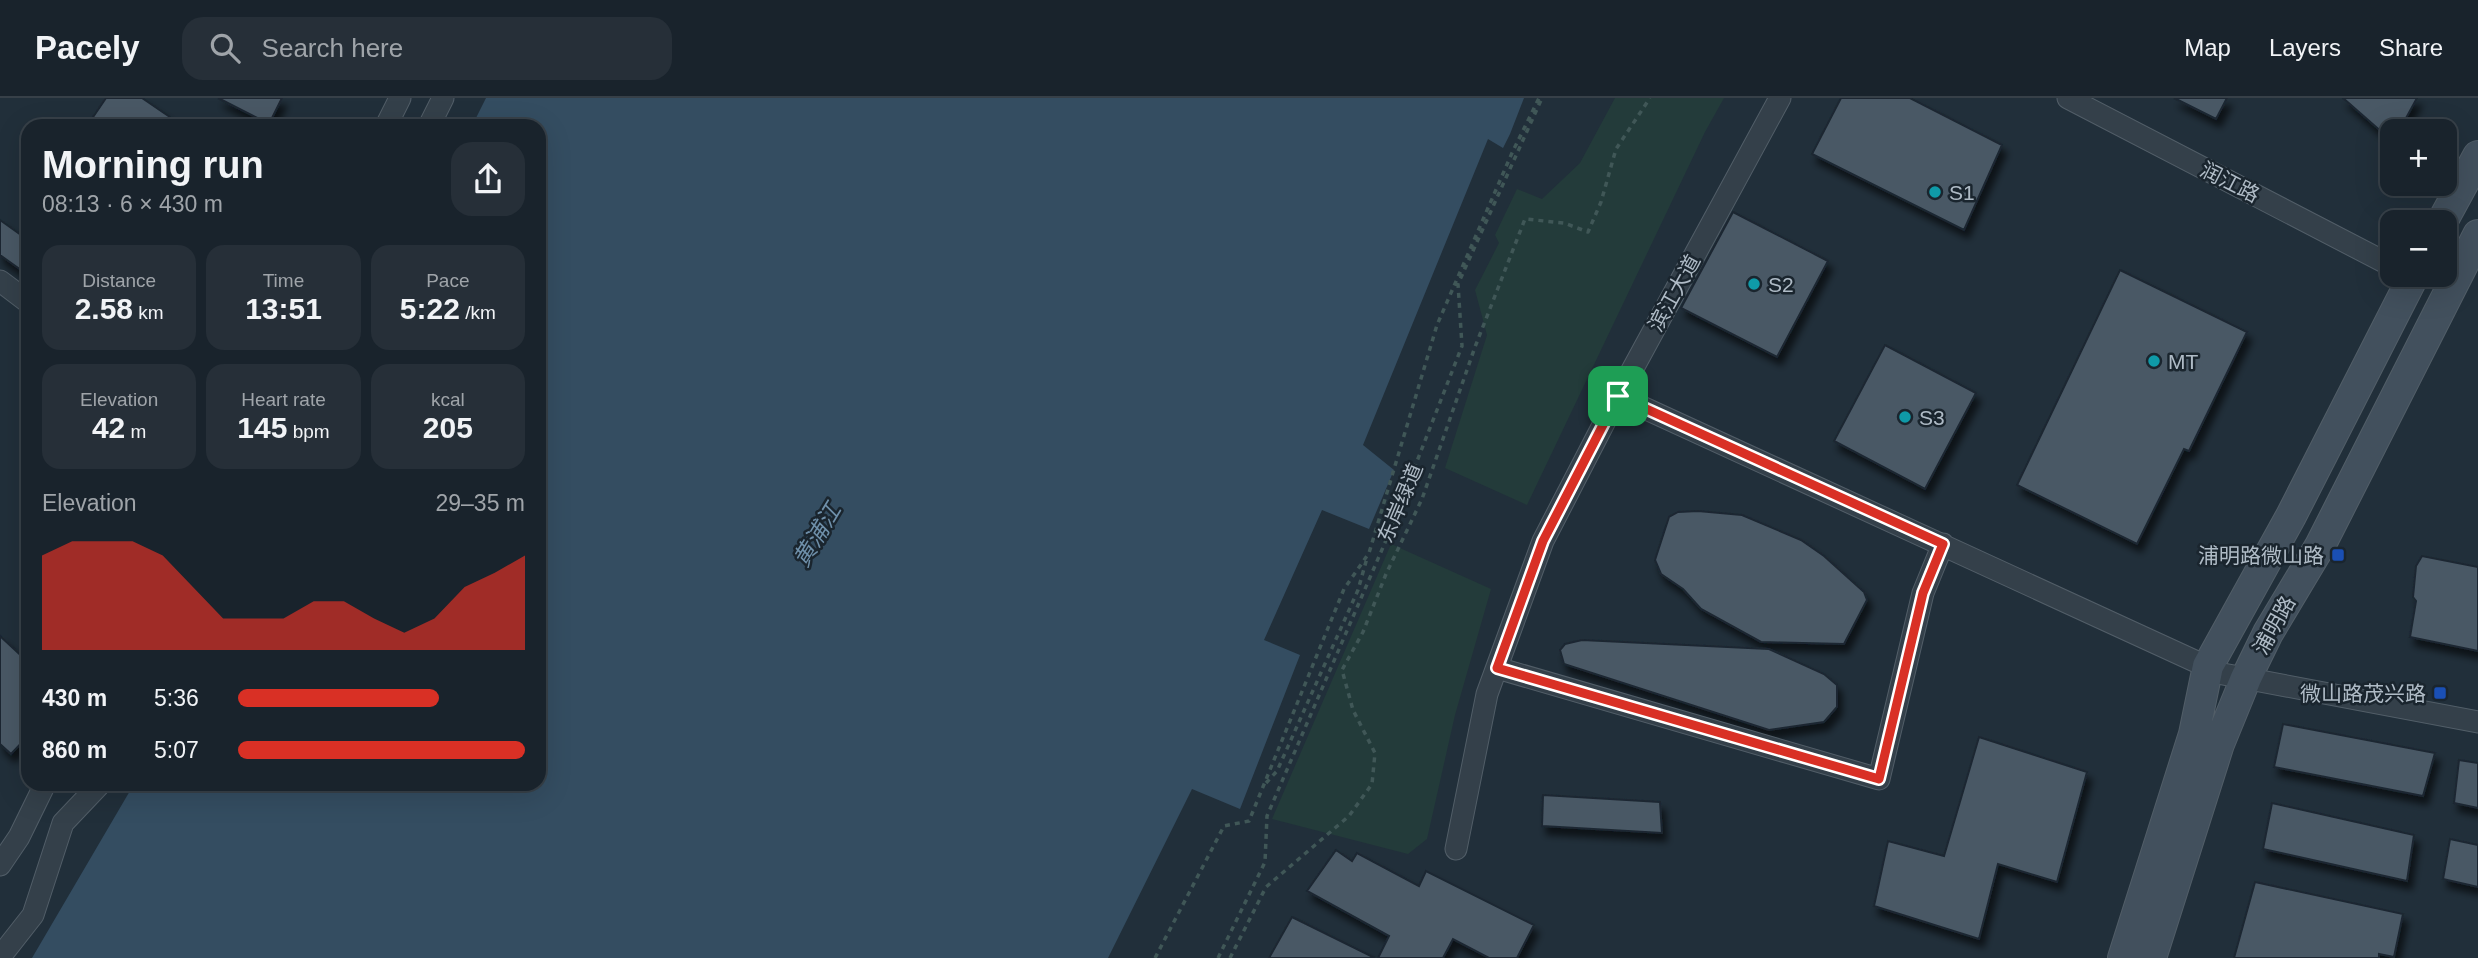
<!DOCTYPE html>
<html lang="en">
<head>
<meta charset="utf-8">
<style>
	:root { --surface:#19232c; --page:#262f38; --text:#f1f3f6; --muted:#9fa4a9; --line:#374048; --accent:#d93025 }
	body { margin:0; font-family:Helvetica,"Noto Sans SC",sans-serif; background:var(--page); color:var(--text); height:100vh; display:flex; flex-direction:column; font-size:26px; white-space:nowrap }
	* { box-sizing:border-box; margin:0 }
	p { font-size:23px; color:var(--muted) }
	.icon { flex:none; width:38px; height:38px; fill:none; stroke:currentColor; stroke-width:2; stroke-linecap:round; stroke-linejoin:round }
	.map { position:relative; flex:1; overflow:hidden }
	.details { position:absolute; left:21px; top:21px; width:525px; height:672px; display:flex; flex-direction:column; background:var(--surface); border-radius:21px; box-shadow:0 7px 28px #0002,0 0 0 2px var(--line) }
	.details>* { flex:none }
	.tools { position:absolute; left:2380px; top:21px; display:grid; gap:14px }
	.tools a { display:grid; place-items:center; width:77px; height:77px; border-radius:14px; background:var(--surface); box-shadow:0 7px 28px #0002,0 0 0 2px var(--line); font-size:35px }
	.pin { position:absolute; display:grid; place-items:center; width:60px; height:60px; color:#fff; margin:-30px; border-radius:14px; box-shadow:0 4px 10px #0006 }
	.round { display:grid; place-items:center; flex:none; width:74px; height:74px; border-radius:21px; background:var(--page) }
	.headline { display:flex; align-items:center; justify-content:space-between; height:119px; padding:0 21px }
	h1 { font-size:38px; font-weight:700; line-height:52px }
	.metrics { display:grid; grid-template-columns:repeat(3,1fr); gap:10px; height:119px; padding:7px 21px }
	.metrics div { display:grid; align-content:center; border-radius:18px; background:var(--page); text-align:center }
	.metrics b { font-size:30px; font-weight:700 }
	.metrics small { font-size:19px; font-weight:400 }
	.metrics p { font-size:19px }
	.chart { height:196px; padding:14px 21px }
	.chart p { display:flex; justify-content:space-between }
	.chart svg { width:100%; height:126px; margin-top:7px; fill:var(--accent); opacity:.7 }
	ul { padding:0 21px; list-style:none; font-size:23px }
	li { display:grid; grid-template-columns:112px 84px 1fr; align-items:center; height:52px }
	li i { height:18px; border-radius:9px; background:var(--accent) }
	header { display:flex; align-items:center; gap:42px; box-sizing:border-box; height:98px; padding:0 35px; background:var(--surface); border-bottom:2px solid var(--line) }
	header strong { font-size:33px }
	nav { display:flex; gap:38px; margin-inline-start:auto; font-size:24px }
	.search { width:490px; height:63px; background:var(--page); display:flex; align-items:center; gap:18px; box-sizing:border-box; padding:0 24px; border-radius:21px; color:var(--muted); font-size:26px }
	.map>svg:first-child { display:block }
</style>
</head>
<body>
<header>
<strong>Pacely</strong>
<div class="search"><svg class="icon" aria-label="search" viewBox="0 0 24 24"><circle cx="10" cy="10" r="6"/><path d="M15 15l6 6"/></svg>Search here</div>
<nav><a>Map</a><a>Layers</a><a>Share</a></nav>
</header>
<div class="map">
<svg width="2478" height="860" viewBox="0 0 2478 860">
	<defs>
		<filter id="shadow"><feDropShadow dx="4.5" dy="8" stdDeviation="3.5" flood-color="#0009"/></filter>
	</defs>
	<rect width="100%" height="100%" fill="#212f3a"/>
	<path fill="#233b3a" d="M1615 0H1724L1705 34 1527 407 1445 370 1487 237 1475 192 1499 145 1495 137 1517 91 1542 101 1580 65Z
		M1391 446 1491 491 1455 617 1427 741 1408 756 1272 721Z"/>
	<path fill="#344d61" d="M486 0H1524L1510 36 1503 50 1488 41 1363 347 1394 372 1369 431 1322 412 1264 542 1300 557 1240 711 1192 691 1108 860H32L134 686H539V28H472Z"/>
	<path fill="#495865" stroke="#1c2731" stroke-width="2" filter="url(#shadow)" d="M106 0H142L183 28H87Z
		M218 0H282L269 26Z
		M1841 0H1910L2002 47 1964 132 1812 56Z
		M2174 0H2227L2216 21Z
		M2343 0H2417L2399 33H2392V43Z
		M1733 114 1828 163 1777 259 1681 210Z
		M0 122 28 142V177L0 157Z
		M2120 172 2247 234 2189 353 2184 351 2137 446 2017 387Z
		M1885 247 1976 295 1925 391 1834 343Z
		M1698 413 1742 417 1801 442 1824 458 1864 494 1867 502 1844 546 1761 544 1701 511 1683 491 1661 476 1655 462 1669 419 1678 414Z
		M2422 458 2478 469V553L2410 539 2416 503 2413 499 2416 468Z
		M0 538 28 564V638L11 656 0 646Z
		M1582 542 1769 551 1824 576 1837 587V609L1824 624 1769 632 1564 566 1560 552 1565 546Z
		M2283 626 2435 655 2423 698 2274 669Z
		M1979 639 2087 674 2057 784 1998 766 1979 841 1874 808 1888 743 1944 758Z
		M2459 662 2478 665V710L2454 705Z
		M1543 697 1660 704 1662 735 1542 728Z
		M2272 705 2414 737 2407 783 2263 751Z
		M2450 741 2478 747V789L2443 781Z
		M1336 752 1352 763 1357 755 1419 788 1426 773 1534 827 1517 860H1489L1453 841 1443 860H1378L1389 838 1307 793Z
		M2255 784 2403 816 2394 859 2379 856V860H2234Z
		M1292 819 1375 860H1269Z"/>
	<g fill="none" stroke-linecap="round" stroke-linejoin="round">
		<defs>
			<path id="street" d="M2068 0 2392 168
				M386 28 400 0
				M429 28 443 0
				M0 183 28 204
				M1618 298 2223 576 2478 624
				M1497 570 1879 681 1923 495 1943 446
				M1456 751 1487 596 1543 443 1618 298 1780 0
				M0 767 19 739 45 686
				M0 859 33 817 63 725 100 686"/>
			<path id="secondary" d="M2442 124 2478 58
				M2123 860 2194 636 2208 568 2291 418 2414 177
				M2151 860 2219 646 2246 580 2268 535 2320 448 2478 137"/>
		</defs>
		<use href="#street" stroke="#525e68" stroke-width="23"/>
		<use href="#secondary" stroke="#525e68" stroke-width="32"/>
		<path stroke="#405757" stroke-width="3.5" stroke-dasharray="5 5" stroke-linecap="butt" d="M1266 685 1277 673 1358 492 1367 460
			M1155 860 1224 728 1249 723 1344 491 1369 455 1437 227 1512 55 1539 0
			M1218 860 1265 764 1267 718 1387 440 1462 248 1458 186 1542 0
			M1230 860 1266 789 1349 718 1372 686 1375 655 1353 612 1342 572 1363 534 1386 476 1422 401 1475 249 1525 121 1564 125 1588 134 1601 104 1616 51 1650 0"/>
		<use href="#street" stroke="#34404a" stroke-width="21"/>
		<use href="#secondary" stroke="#42505d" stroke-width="30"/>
	</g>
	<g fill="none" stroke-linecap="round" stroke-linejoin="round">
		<defs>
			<path id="route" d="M1618 298 1943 446 1923 495 1879 681 1497 570 1543 443Z"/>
		</defs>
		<use href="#route" stroke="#fff" stroke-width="14"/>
		<use href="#route" stroke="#d93025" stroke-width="9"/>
	</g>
	<g fill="#0f9aa8" stroke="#1a252e" stroke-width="2.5">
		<circle cx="1935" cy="94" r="7"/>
		<circle cx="1754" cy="186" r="7"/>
		<circle cx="2154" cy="263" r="7"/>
		<circle cx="1905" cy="319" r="7"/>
	</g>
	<g fill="#1a4fb4" stroke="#1a252e" stroke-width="2.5">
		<rect x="2331" y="450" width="14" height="14" rx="3.5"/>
		<rect x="2433" y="588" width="14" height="14" rx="3.5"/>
	</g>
	<g text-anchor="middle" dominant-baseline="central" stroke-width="5" stroke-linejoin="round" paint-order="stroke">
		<g font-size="21" fill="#afbbc6" stroke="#1a252e">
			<text transform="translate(2230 84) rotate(27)">润江路</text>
			<text transform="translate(1674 195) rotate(-61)">滨江大道</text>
			<text transform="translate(1400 405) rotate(-67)">东岸绿道</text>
			<text transform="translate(2274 527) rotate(-61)">浦明路</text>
		</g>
		<g font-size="21" fill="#afbbc6" stroke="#1a252e" text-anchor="start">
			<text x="1949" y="94">S1</text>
			<text x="1768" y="186">S2</text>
			<text x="2168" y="263">MT</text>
			<text x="1919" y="319">S3</text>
			<text x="2324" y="457" text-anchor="end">浦明路微山路</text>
			<text x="2426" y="595" text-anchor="end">微山路茂兴路</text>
		</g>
		<g font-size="23" font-style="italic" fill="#6f90aa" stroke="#1a252e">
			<text transform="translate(817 437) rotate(-59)">黄浦江</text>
		</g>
	</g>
</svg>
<div class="tools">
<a>+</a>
<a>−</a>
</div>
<div class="pin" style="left:1618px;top:298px;background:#1e9e55"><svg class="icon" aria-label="arrive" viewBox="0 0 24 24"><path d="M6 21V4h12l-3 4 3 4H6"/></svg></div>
<section class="details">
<div class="headline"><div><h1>Morning run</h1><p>08:13 · 6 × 430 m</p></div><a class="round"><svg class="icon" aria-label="share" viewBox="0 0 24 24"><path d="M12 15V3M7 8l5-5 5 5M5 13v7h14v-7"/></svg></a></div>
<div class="metrics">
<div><p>Distance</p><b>2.58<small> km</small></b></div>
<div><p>Time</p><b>13:51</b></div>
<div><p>Pace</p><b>5:22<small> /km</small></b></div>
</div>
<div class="metrics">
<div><p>Elevation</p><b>42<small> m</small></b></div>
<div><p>Heart rate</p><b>145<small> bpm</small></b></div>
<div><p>kcal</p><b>205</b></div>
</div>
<div class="chart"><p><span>Elevation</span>29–35 m</p>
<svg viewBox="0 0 160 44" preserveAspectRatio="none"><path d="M0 44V11L10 6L20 6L30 6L40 11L50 22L60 33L70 33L80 33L90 27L100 27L110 33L120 38L130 33L140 22L150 17L160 11V44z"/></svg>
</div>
<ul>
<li><b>430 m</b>5:36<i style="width:70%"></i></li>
<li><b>860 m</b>5:07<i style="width:100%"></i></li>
</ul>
</section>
</div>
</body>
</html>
